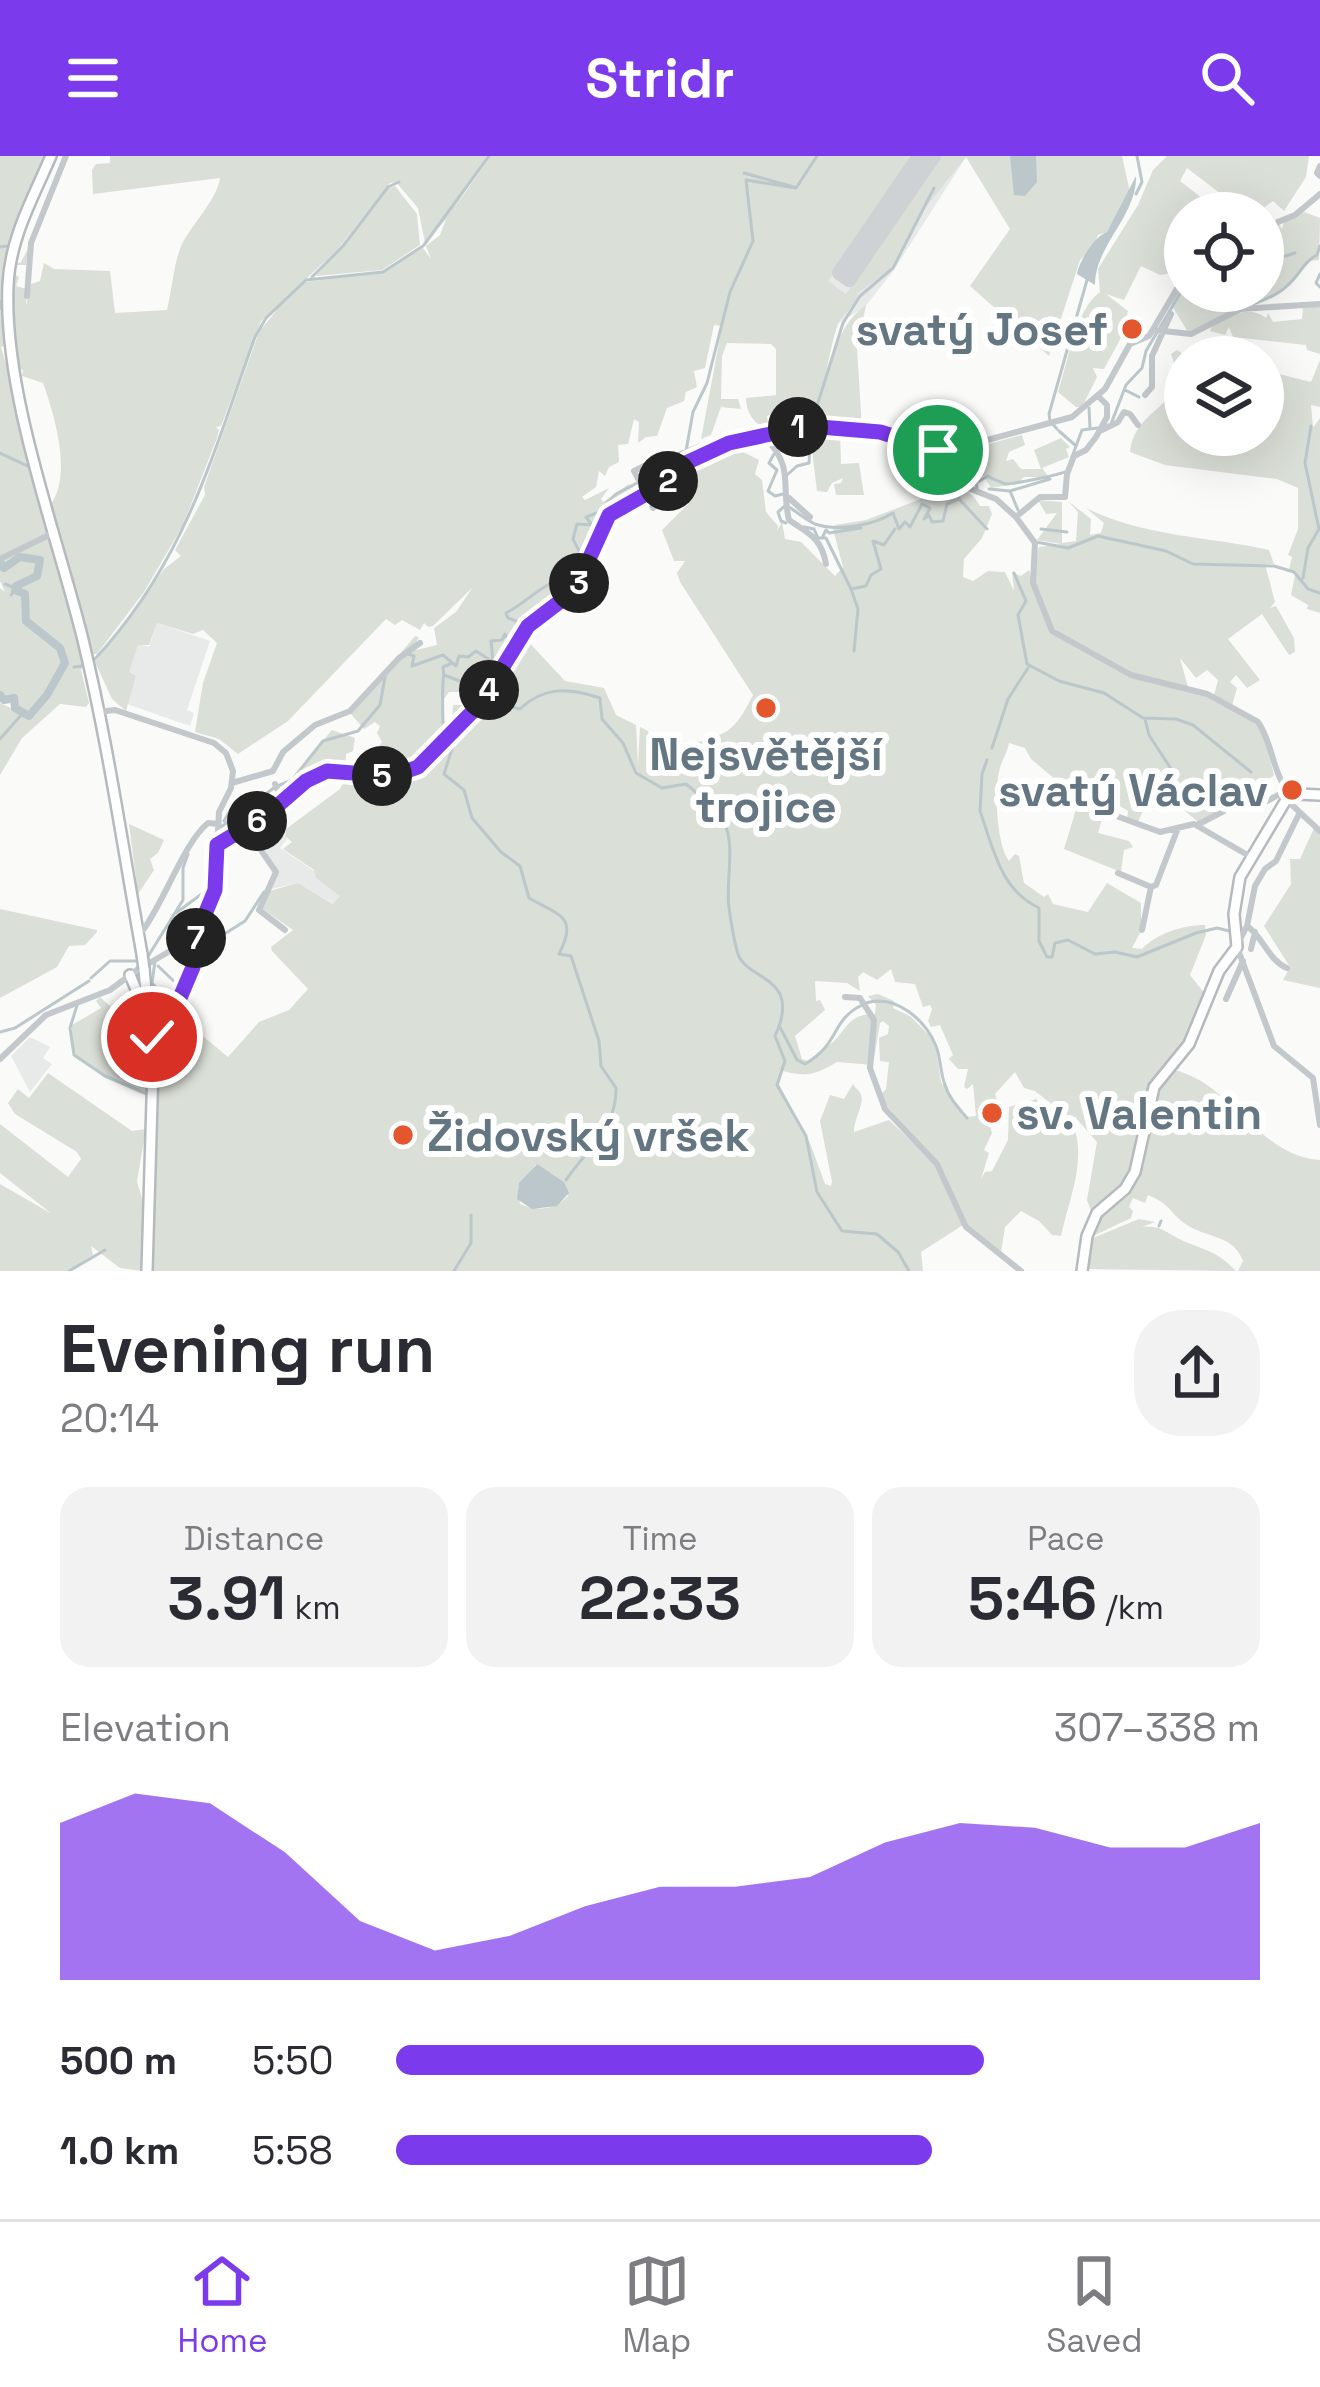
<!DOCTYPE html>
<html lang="en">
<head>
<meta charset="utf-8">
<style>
	:root { --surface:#fff; --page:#f2f2f3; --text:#2b2b33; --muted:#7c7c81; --line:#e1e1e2; --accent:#7c3aed }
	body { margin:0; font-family:"Space Grotesk",sans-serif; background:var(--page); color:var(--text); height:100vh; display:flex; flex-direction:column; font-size:45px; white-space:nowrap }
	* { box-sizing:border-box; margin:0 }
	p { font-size:39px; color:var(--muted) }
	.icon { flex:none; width:66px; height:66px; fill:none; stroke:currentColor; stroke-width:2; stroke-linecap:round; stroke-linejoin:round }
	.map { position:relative; height:1115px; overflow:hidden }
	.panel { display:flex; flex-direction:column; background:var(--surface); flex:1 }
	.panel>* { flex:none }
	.fabs { position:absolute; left:1164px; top:36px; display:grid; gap:24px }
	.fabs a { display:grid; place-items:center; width:120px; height:120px; border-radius:50%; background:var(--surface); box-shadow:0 12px 48px #0002; font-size:60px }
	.pin { position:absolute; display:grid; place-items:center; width:102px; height:102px; color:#fff; margin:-51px; border:6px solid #fff; border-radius:50%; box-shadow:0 3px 12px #0007 }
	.km { position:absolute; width:60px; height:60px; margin:-30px; border-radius:50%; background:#222; color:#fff; font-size:33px; line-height:60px; text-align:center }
	.round { display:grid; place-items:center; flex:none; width:126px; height:126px; border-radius:48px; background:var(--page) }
	.headline { display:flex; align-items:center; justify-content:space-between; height:204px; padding:0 60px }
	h1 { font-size:66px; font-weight:800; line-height:90px }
	.stats { display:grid; grid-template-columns:repeat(3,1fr); gap:18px; height:204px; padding:12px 60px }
	.stats div { display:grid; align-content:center; border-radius:30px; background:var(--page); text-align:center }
	.stats b { font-size:60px; font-weight:800 }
	.stats small { font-size:33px; font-weight:400 }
	.stats p { font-size:33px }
	.chart { height:336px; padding:24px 60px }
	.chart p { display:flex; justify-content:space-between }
	.chart svg { width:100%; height:216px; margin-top:12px; fill:var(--accent); opacity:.7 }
	ul { padding:0 60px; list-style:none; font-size:39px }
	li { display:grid; grid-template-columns:192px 144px 1fr; align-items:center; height:90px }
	li i { height:30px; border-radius:15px; background:var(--accent) }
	header { display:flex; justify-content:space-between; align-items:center; height:156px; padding:0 60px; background:var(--accent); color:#fff; font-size:54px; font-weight:800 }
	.tabs { display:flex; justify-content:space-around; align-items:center; height:168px; border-top:3px solid var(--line); background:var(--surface); font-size:33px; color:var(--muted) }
	.tabs a { display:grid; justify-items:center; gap:6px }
	.tabs .selected { color:var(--accent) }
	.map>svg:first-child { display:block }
</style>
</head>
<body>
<header><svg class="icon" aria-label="menu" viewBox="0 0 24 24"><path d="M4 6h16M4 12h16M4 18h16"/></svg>Stridr<svg class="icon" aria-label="search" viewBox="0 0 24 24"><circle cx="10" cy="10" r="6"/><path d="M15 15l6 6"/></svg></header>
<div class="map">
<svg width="1320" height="1115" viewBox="0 0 1320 1115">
	<rect width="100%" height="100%" fill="#fafaf8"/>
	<path fill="#e8e9e9" d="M856 0 966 1 894 114 864 152 837 168 819 93Z
		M157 467 210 485 187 554 194 557 190 570 127 548 136 520 128 517 138 488 149 491Z
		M282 675 287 683 280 692 317 717 316 722 341 739 334 748 298 727 271 733 277 721 265 693Z
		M30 881 50 891 43 902 52 908 30 936 11 900Z"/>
	<path fill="#dadfd7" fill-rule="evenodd" d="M0 0H49L12 86 10 187 1 191 9 218H14L25 274 21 276 51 376 0 401Z
		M110 0H487L454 52 491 0H913L828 125 846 138 941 0H1122L1130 36 1107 76 1098 79 1093 92 1080 104 1049 200 970 130 1010 73 966 1 921 57 890 113 858 137C855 153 844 155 838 168 827 198 826 239 809 268L782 271 777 256 767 260 769 273C754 270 746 256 746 242L776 239V193L771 188 727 187 722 200 721 243H738L741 253 721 251 711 279 701 283 721 176V170L714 169 705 212 694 215 697 231 686 236 684 245 667 252 657 280 646 281 638 287 639 266 634 263 628 288 618 289 619 306 609 311 605 320 599 315 596 331 582 341 585 344 609 332 601 343 603 346 629 328 639 337 607 358 591 382 598 385 576 430 527 469 485 537 451 577 453 549H467L465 536H449L441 547 447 581 415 611 395 617 373 599 382 586 377 577 380 570 375 566 364 573 350 557 415 480 419 481 412 495 437 489 434 472 456 456 473 431 433 470 428 471 424 467 420 474 402 464 395 469 386 463 288 565 238 598 219 583 195 576 203 527 217 487 203 474 193 478 157 467 149 489H138L129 516 136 520 126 555 112 543 95 506 164 413 181 400 175 394 205 339 204 331 259 176 280 150 305 126 384 116 423 92 431 103 426 90 440 79 446 63 425 87 418 52 396 26 390 27 337 94 261 165 221 270 216 271 219 274 217 282 183 369 144 436 97 498H93L91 490 88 496 51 348C72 318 55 261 43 227L22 220 23 214 17 212 10 141 14 109 21 106 28 93 26 109H15L14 118 19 121 16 130 27 133 26 150 31 128 40 125 44 107 54 113 110 115 115 157 167 154C172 134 174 105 182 88 192 69 218 41 220 22L93 38 92 14 96 8 110 7Z
		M1167 0H1309L1306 21 1284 55 1273 45 1257 57H1246L1187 12 1180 25 1221 57H1185V112L1181 116 1160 119 1141 110 1124 144 1106 138 1128 155 1123 178 1104 213 1093 212 1097 221 1082 251H1076L1058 236C1068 206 1075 154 1100 136L1098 113 1138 49 1153 14Z
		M395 30 417 58 420 89 382 114 316 120 388 33Z
		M1304 56 1320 62 1319 104 1308 105C1290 133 1268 148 1235 145L1233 154 1188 176 1171 148 1185 122V135H1263V75L1279 68 1282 73 1284 66Z
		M866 149 857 192 862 273 813 267C828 227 830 174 866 149Z
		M1320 150V198L1307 194 1306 189 1233 181 1229 171 1225 179 1210 175 1213 168C1229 159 1249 149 1266 162L1268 157 1273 166 1302 163 1303 151Z
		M1177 194 1187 201 1185 279H1263V214L1311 226 1320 204V251L1311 249 1313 272 1320 262V457L1307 453 1308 449 1291 439 1295 419 1289 413 1292 401 1288 399 1298 373V332L1277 323 1165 309 1130 296C1136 247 1193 253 1171 198Z
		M809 271 840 275 841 308 859 307 864 339H836L834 328 841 327 843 322 832 327 827 336 817 335 811 286 792 285V275Z
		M1022 279 1025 289 1009 296 1006 305 1013 303 1021 313H1041L1034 294 1061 282 1070 291 1066 293 1069 301 1042 312 1049 321H1024L1017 328 991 332 984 320 976 323 973 333 956 325V340L960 332C971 337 974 340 980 350H989L992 358 982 382 964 403 963 421 973 425 988 415 1005 416 1014 435 1012 416 1021 420 1029 414 1031 420 1039 391 1061 388 1037 384 1057 357 1046 358 1038 344 1062 346V387L1076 385 1078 356 1068 345 1091 363 1090 379 1101 377 1104 367 1086 352C1144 381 1207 380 1269 394L1274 408H1265L1275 446 1270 452 1276 450 1294 482 1295 496 1289 499 1262 458 1228 483 1260 524 1247 532 1236 519 1230 526 1237 532 1232 550 1214 539 1218 524 1207 514 1196 522 1180 502 1188 531 1262 572 1274 619 1260 631 1261 640 1270 641 1263 645 1242 633 1222 656 1199 667 1181 651 1149 641 1138 666 1127 664 1128 655 1115 647 1111 658 1102 657 1105 644 1056 624 1031 603 1025 592 1009 587C1007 598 1001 605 999 616 994 635 997 690 1009 705L1015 698 1019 700 1024 727 1044 741 1048 738 1053 748 1088 756 1107 727 1141 747V775L1132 792 1142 793C1157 777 1184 769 1205 769L1206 779 1190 819 1205 838 1188 885 1166 907 1128 1026 1095 1057 1091 1055 1087 1044 1097 986 1075 961 1072 965C1088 1004 1069 1042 1061 1080L1052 1079 1039 1065 1021 1055 1005 1071 1001 1096 970 1074 943 1014 885 948 882 937 886 933 889 906 880 905 879 882 888 878 889 870 883 865 880 867 873 909 837 906C815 919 807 921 783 915L779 928 810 987 825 1028 831 1030 832 1026 820 965 830 939 844 943 853 928C855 932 860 935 861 939 865 947 853 965 854 976L889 964 937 1009 963 1069 921 1096 923 1115H153C151 1031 147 928 179 850L204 881 228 901 259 866 289 854 308 833 272 795 271 791 293 774 260 751 269 735 298 727 333 748 340 740 316 722 314 714 283 693 292 686 285 680 286 673 340 633 344 625C362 621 378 625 395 622 423 618 440 593 459 574L467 575 461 571 525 482 565 525 604 532 616 559 636 569 638 609 640 571 648 575 657 603 663 608 679 604 682 591C724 577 731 583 753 539L680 426 677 417 685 405H674L662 374 688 348 697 326 691 317C702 300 720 291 740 287L741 295 759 304 755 318 762 324 766 356 778 370 777 375 782 366 785 383 801 386 835 420 843 411 833 373 835 369 866 364 921 343 925 339 923 328 936 325 934 320 942 306V296L947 299ZM891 813 895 826 915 828 923 851 930 849 932 853 928 865 931 871 940 869 953 899 949 903 958 913H968L964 931 967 933 973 928 976 960 966 961 941 926 936 890 930 880 910 860 893 852 894 845 878 838 868 840 876 849 875 858C849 858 848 871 834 885 827 892 816 898 808 905L802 903 795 880 825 854 820 844 816 845 815 825 847 827 860 835 858 821 863 816 877 824ZM1015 916 1024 932 1035 935 1068 961 1055 960 1036 943 1009 951 1008 984 992 1015 985 1016 981 1023 989 997 984 994 992 977 987 960 998 949 995 938ZM536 1008 564 1026 568 1040C554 1055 537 1055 520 1048L518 1031Z
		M50 381 85 505 81 514 89 547 86 551 60 548 22 582 0 619V547L13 553 18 547 15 540 4 541 0 536V432L5 436 0 425V405Z
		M332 574 355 582 353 595 346 598 345 615 323 614 319 609 315 619 293 633 292 622Z
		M1077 650 1103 659 1098 677 1129 685 1133 691 1124 694 1121 716 1064 693Z
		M129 668 164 684 158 697 150 703 154 714 138 738Z
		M1314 672 1320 677V832L1283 824 1290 811 1264 770 1291 728 1290 703H1300Z
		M0 753 97 774V776L85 789 69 790 57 811 0 842Z
		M100 841 130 868 133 875 142 879 143 875 149 880V937C130 931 87 914 76 899 70 891 72 878 72 869L101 852 96 845Z
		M1171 913C1234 927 1257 1000 1320 1004V1115H1238L1243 1105C1234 1079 1207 1082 1187 1069 1171 1059 1171 1048 1148 1039L1145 1047 1133 1042 1129 1051 1133 1055 1131 1062 1091 1081 1104 1051 1128 1032 1152 938Z
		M48 917 132 975 146 973 137 1025 142 1043 143 1115 120 1112 91 1090 93 1099 68 1115H0V1028L52 1058 0 1017V968L68 1021 81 1003 77 996 15 958 8 947 18 933 29 942Z
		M1139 1063 1155 1066 1142 1071C1163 1069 1167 1078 1186 1086 1210 1096 1216 1095 1236 1115L1084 1113 1088 1084Z"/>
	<path fill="#bbc7cb" d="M1010 0H1036L1037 26 1025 40 1014 39Z
		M1136 20C1137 60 1095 89 1095 129L1077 118C1079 105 1095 80 1107 76Z
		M537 1008 564 1026 569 1037 557 1050 532 1053 517 1043 519 1027Z"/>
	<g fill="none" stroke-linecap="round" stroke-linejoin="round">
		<path stroke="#bbc7cb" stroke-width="3" d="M744 17 794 31
			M1136 38 1142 26 1137 0
			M424 89 489 0
			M0 91 8 90
			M1263 107 1295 97
			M1320 118 1316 127 1320 131
			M312 121 343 90 388 31 399 26
			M1229 135 1251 149C1264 144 1278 139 1288 129 1300 119 1303 106 1317 99L1320 90
			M1125 234 1139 241
			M1089 252 1090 272
			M1111 268 1126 229 1142 212 1146 195 1185 129
			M811 269 843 167 860 140 893 112 934 32
			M1057 273 1050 265 1049 258 1087 124
			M1059 275 1075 289
			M686 295 693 256 707 227 730 136 753 85 746 24 796 32 817 0
			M0 297 34 313
			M774 298 769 307 777 314 768 335 775 340 783 338
			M1072 301 1082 274 1097 272
			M657 306 722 280 726 283 740 278 745 283
			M687 310 698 313 722 298
			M787 319 797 310 809 307 811 274
			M977 332 976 327 988 320C991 322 1002 327 1006 328 1013 328 1060 319 1067 315
			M989 333 1010 335 1050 323
			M1010 335 1018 354
			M960 344 987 373
			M786 349 778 356 781 365 786 367
			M789 351C797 356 806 364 815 368 838 376 874 369 893 357L899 373 905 366 910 371 922 348 930 352 924 363 929 359 932 366 943 365 947 348 959 343V333
			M804 371 814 373 818 382H826L851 433 866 430 871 419 881 413 873 385 884 389 895 373
			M1041 373 1067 376
			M823 380 826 374 829 377 861 372
			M1036 386 1068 392 1098 380 1166 395 1193 408 1274 410 1294 416 1308 433 1320 437
			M1014 417 1026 445 1018 459 1027 508 1059 525 1104 537 1143 562 1176 563 1193 569 1251 616
			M1303 422 1308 392 1319 373 1305 307 1311 270
			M5 428 15 432
			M851 433 858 453 854 495
			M11 439 15 434
			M408 498 414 500 412 510 443 499 456 510 459 500 468 501 476 495 493 506 491 485 502 484 505 478 509 486 517 479 516 465 508 462 506 457C524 448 536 434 555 425L563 430 573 420 581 399 573 383 577 368 592 369 586 361 597 357 616 338 639 326
			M94 504C185 406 211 303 255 181L266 162 306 124 383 116 423 90
			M450 508 443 511 444 519 475 531 481 541
			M74 511 82 510
			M444 518C442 526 442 575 445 582
			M484 544 520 553C543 531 567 531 600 542L602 563 623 587 636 617 662 632 686 628C697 637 712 649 720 660 738 682 725 725 729 752 731 766 734 785 738 798 747 825 803 820 775 880L785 905 777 929 806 980 817 1036 842 1075 877 1078 898 1096 909 1115
			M1145 563 1149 579 1175 619
			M0 583 23 557
			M448 585 452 593 444 618 464 634 472 662 501 696 520 710 529 742C561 760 578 761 559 798L571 800 599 885 601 910 616 932C617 972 587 993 566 1024
			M992 592 1008 543 1028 512
			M980 656 982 618 987 604
			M981 658C994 695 1001 734 1039 752V785L1047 801H1052L1055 787 1068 784 1095 798 1115 796 1137 801 1196 777 1217 772 1229 775
			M224 665 235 646
			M221 671 275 631 292 624 323 585 358 575 380 549 385 521
			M176 757 203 737
			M168 771 182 763 197 766
			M226 777 245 765 264 736
			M147 802 183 744V712L188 698
			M155 805 152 827 156 832
			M158 810 181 832
			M91 822 110 805H138
			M78 846 70 872 74 899 105 920 149 939
			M866 847C895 838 925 863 936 890 941 902 940 916 945 929 949 942 958 951 967 962
			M780 871 797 904 805 908C841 887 830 865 862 849
			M0 876 15 872 89 825
			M1159 1070 1161 1065
			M69 1115 105 1094
			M454 1115 471 1087V1059"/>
		<path stroke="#bbc7cb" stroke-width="8" d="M0 148V150
			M0 406 4 412 20 401 40 404 37 420 16 430 15 434 25 438 26 465 60 492 65 507 47 539 29 560 15 552 14 542 4 544 0 539"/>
		<path stroke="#ced2d4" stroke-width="14" d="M919 0 839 117 849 124 934 0"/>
		<defs>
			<path id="major" d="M51 0C33 42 10 82 8 129 3 237 57 378 83 484 108 587 123 693 142 798
				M144 813 153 910 147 1115
				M130 819 141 845 140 871 164 873
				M1082 1115 1087 1080 1097 1057 1125 1033 1135 1016 1154 931 1189 888 1219 815 1237 791 1234 758 1240 721 1286 644 1296 638 1320 639"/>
		</defs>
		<use href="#major" stroke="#b5babe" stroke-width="14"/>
		<path stroke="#c3c8cc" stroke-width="6" d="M1320 10 1317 17 1320 20
			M1263 72 1295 59 1320 38
			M27 140 31 87 66 0
			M1154 174 1191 178 1240 153 1320 148
			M1145 239 1152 231V200L1171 158
			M1102 274 1118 266 1124 256 1130 258 1138 269
			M763 279C796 313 780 326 789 364 809 378 821 381 826 408
			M958 328 996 343 1016 361 1035 387 1033 427 1052 475 1131 519 1207 538 1258 566C1273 587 1272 618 1291 640
			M650 337 680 327
			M789 342 810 361
			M653 352 634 315 662 301
			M1016 361 1040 341H1065L1067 318 1074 300 1086 294 1096 281 1107 261V249L1098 240
			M0 403 55 376
			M98 556 115 554 214 587 226 597 233 615 231 632 219 656 215 734 196 780 193 811 164 873
			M232 627 273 615 283 596 315 569 350 555 399 502 420 487
			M275 628 283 646
			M1295 640 1292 649 1320 675
			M255 643 268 658
			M1260 649 1278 639
			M1119 661 1160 676 1194 668 1251 701
			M1197 669 1224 655
			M245 671 276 716 259 754 285 774
			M217 689 268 658 306 625 327 615 393 620 418 611 480 548 528 470 575 434 609 359 664 328 688 306 729 287 793 272 820 270 880 276 947 295 1072 261 1105 233 1130 188 1149 180 1185 119
			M1118 717 1151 731 1156 729 1178 672
			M1247 770C1264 782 1268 804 1287 812
			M143 774C164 746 185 685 208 667L218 668
			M1142 774 1151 731
			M1239 785 1247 770 1255 730 1265 713 1276 705 1299 658
			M1237 791 1274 890 1313 922 1320 969
			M1251 793 1255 776
			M146 809 196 780
			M845 841 860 842 874 864 870 912 885 953 937 1008 966 1071 1021 1115
			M1226 843 1243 805
			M0 903 46 859 110 834 141 811"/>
		<use href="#major" stroke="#fff" stroke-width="9"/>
		<defs>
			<path id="major-bridge" d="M142 798 144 813"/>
		</defs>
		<use href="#major-bridge" stroke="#b5babe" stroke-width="14" stroke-linecap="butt"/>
		<use href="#major-bridge" stroke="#fff" stroke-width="9"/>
	</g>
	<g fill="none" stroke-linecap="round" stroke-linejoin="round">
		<defs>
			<path id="route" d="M152 881 151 874 168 870 193 811 196 780 215 734 217 689 268 658 306 625 327 615 393 620 418 611 480 548 528 470 575 434 609 359 667 326 688 306 729 287 808 270 880 276 938 294"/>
		</defs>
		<use href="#route" stroke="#fff" stroke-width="24"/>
		<use href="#route" stroke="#7c3aed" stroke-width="15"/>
	</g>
	<g fill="#e4572e" stroke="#fff" stroke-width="4.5">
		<circle cx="1132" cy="173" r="12"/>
		<circle cx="766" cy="552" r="12"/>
		<circle cx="1292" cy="634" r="12"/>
		<circle cx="992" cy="957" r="12"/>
		<circle cx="403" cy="979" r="12"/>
	</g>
	<g text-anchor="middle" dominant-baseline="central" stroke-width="12" stroke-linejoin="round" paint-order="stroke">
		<g font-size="45" font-weight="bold" fill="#657683" stroke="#fff" text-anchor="end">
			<text x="1108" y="173">svatý Josef</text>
			<text x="766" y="598" text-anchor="middle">Nejsvětější<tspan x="766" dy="52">trojice</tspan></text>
			<text x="1268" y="634">svatý Václav</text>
			<text x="1016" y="957" text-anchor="start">sv. Valentin</text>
			<text x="427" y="979" text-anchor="start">Židovský vršek</text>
		</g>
	</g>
</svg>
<div class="fabs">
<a><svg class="icon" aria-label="locate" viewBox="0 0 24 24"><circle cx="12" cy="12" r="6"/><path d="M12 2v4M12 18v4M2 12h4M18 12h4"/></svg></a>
<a><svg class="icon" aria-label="layers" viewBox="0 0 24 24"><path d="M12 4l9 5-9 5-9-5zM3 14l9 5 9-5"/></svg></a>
</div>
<div class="pin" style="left:938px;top:294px;background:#1e9e55"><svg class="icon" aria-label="arrive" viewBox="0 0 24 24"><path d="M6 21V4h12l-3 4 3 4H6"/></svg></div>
<div class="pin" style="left:152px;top:881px;background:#d93025"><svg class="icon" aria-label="check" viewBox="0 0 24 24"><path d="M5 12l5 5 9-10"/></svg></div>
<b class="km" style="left:798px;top:271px">1</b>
<b class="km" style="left:668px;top:325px">2</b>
<b class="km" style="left:579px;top:427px">3</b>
<b class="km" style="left:489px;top:534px">4</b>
<b class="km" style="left:382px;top:620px">5</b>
<b class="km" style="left:257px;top:665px">6</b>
<b class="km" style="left:196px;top:782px">7</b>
</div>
<section class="panel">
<div class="headline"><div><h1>Evening run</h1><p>20:14</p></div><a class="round"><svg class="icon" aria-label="share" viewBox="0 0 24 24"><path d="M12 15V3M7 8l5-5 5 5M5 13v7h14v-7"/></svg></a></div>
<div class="stats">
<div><p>Distance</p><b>3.91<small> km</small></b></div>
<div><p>Time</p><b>22:33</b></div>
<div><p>Pace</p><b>5:46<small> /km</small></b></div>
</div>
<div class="chart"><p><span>Elevation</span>307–338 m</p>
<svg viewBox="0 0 160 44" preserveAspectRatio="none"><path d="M0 44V12L10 6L20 8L30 18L40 32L50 38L60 35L70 29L80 25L90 25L100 23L110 16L120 12L130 13L140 17L150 17L160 12V44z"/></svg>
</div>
<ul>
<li><b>500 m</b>5:50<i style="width:68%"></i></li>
<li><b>1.0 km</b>5:58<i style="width:62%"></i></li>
</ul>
</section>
<nav class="tabs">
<a class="selected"><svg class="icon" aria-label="home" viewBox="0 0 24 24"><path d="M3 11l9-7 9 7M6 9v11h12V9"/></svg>Home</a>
<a><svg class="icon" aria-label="map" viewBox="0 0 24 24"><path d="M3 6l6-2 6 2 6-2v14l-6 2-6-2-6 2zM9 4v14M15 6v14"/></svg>Map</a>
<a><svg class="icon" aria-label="saved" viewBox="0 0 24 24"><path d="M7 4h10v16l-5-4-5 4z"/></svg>Saved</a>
</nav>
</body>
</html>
